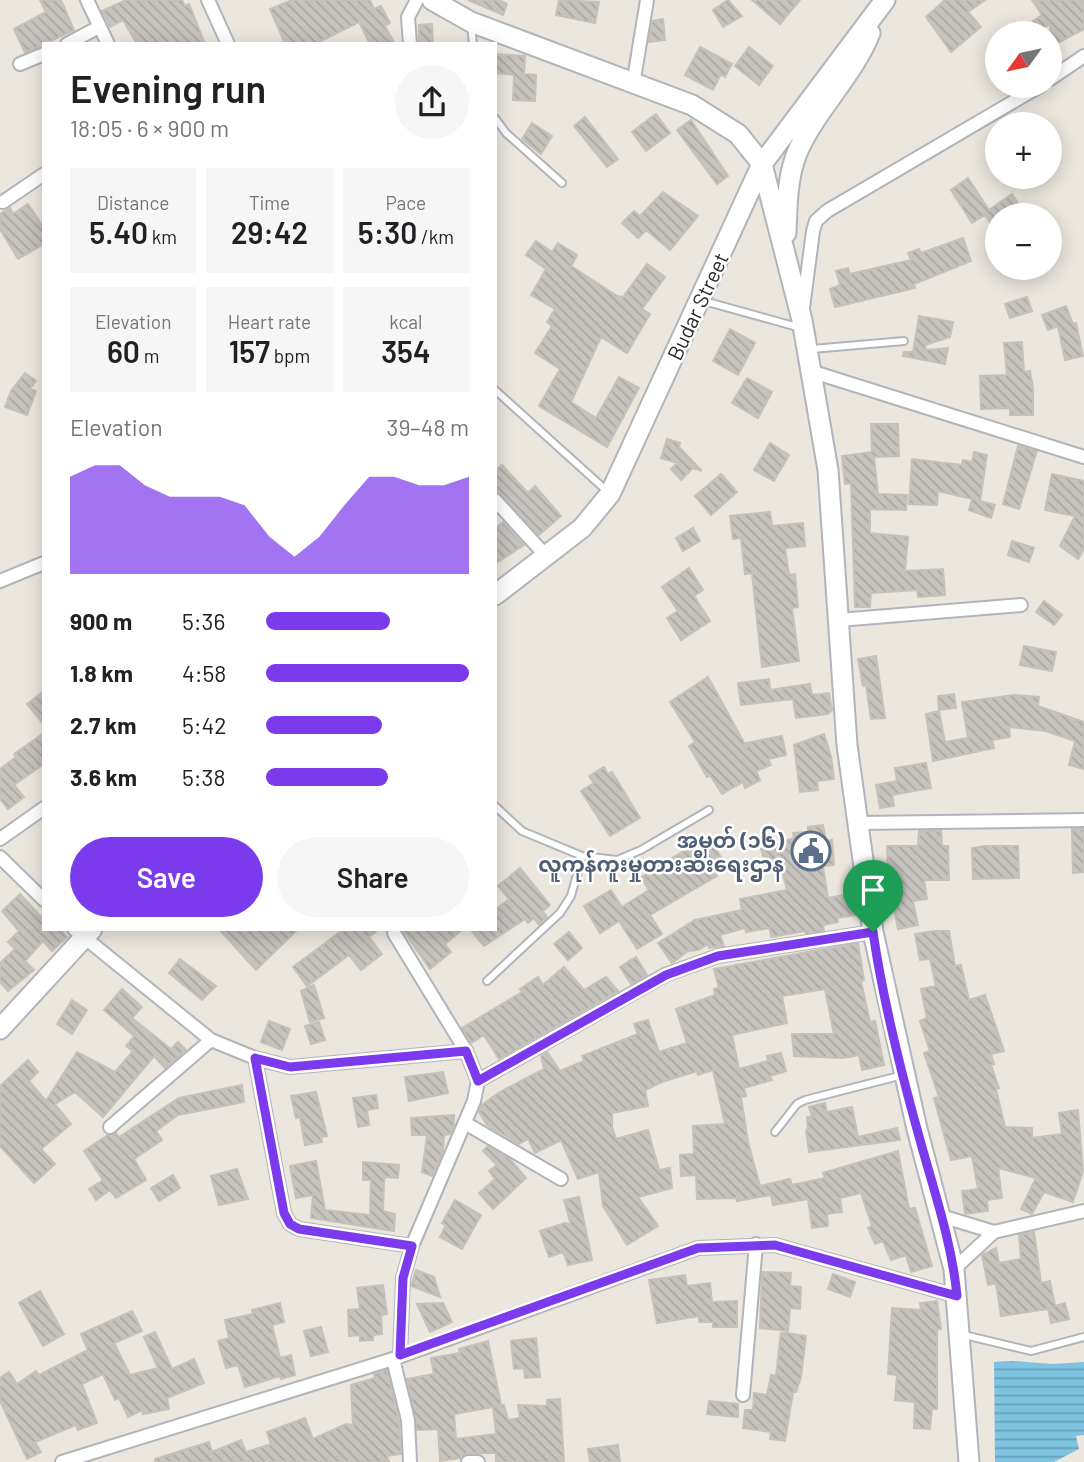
<!DOCTYPE html>
<html lang="en">
<head>
<meta charset="utf-8">
<style>
	:root { --surface:#fff; --page:#f6f6f6; --text:#202124; --muted:#757577; --accent:#7c3aed }
	body { margin:0; font-family:Barlow,"Noto Sans Myanmar",sans-serif; background:var(--page); color:var(--text); height:100vh; display:flex; flex-direction:column; font-size:26px; white-space:nowrap }
	* { box-sizing:border-box; margin:0 }
	p { font-size:23px; color:var(--muted) }
	.icon { flex:none; width:38px; height:38px; fill:none; stroke:currentColor; stroke-width:2; stroke-linecap:round; stroke-linejoin:round }
	.map { position:relative; flex:1; overflow:hidden }
	.drawer { position:absolute; left:42px; top:42px; width:455px; height:889px; display:flex; flex-direction:column; background:var(--surface); border-radius:0px; box-shadow:0 4px 18px #0003 }
	.drawer>* { flex:none }
	.needle { width:46px; rotate:237deg }
	.tools { position:absolute; left:985px; top:21px; display:grid; gap:14px }
	.tools a { display:grid; place-items:center; width:77px; height:77px; border-radius:50%; background:var(--surface); box-shadow:0 4px 18px #0003; font-size:35px }
	.pin { position:absolute; display:grid; place-items:center; width:60px; height:60px; color:#fff; margin:-72px -30px; border-radius:50% 50% 50% 0; rotate:-45deg; box-shadow:0 0 7px #0007 }
	.pin .icon { rotate:45deg }
	.round { display:grid; place-items:center; flex:none; width:74px; height:74px; border-radius:37px; background:var(--page) }
	.overview { display:flex; align-items:center; justify-content:space-between; height:119px; padding:0 28px }
	h1 { font-size:38px; font-weight:600; line-height:52px }
	.figures { display:grid; grid-template-columns:repeat(3,1fr); gap:10px; height:119px; padding:7px 28px }
	.figures div { display:grid; align-content:center; border-radius:0px; background:var(--page); text-align:center }
	.figures b { font-size:30px; font-weight:600 }
	.figures small { font-size:19px; font-weight:400 }
	.figures p { font-size:19px }
	.chart { height:196px; padding:14px 28px }
	.chart p { display:flex; justify-content:space-between }
	.chart svg { width:100%; height:126px; margin-top:7px; fill:var(--accent); opacity:.7 }
	.cta { display:flex; gap:14px; margin-top:auto; padding:14px 28px }
	.cta a { flex:1; height:80px; border-radius:42px; background:var(--accent); color:#fff; font-size:28px; font-weight:600; line-height:80px; text-align:center }
	.cta a+a { background:var(--page); color:var(--text) }
	ul { padding:0 28px; list-style:none; font-size:23px }
	li { display:grid; grid-template-columns:112px 84px 1fr; align-items:center; height:52px }
	li i { height:18px; border-radius:9px; background:var(--accent) }
	.map>svg:first-child { display:block }
</style>
</head>
<body>
<div class="map">
<svg width="1084" height="1462" viewBox="0 0 1084 1462">
	<defs>
		<pattern id="water-rules" width="6" height="5" patternUnits="userSpaceOnUse" patternTransform="scale(1.75)"><rect width="6" height="5" fill="#7ec4e0"/><path d="M0 2.5h6" fill="none" stroke="#679fb6"/></pattern>
		<pattern id="building-back-hatch" width="6" height="6" patternUnits="userSpaceOnUse" patternTransform="scale(1.75)"><rect width="6" height="6" fill="#c6c2bd"/><path d="M-1 5l2 2M0 0l6 6M5-1l2 2" fill="none" stroke="#aaa7a3"/></pattern>
	</defs>
	<rect width="100%" height="100%" fill="#ebe6de"/>
	<path fill="url(#water-rules)" d="M1012 1361 1053 1364 1084 1362V1435L1076 1436 1079 1449 1054 1462H995L994 1362Z"/>
	<path fill="url(#building-back-hatch)" stroke="#c6c1b8" stroke-width="2" fill-rule="evenodd" d="M40 0H61L74 30 25 53 14 29 46 12Z
		M126 0H182L185 6 189 4 205 44H137L123 20 110 27 102 11Z
		M292 0H370L374 9 381 6 390 23 385 26 395 44H370L359 22 315 44H285L270 9Z
		M468 0H499L507 4 503 15Z
		M559 0 599 2 595 23 556 15Z
		M728 0 742 16 723 27 713 10Z
		M752 0H800L780 24Z
		M945 0H985L968 12 981 27 951 52 926 17Z
		M1032 0H1084V29L1050 47V24L1039 31 1033 21 1042 15Z
		M663 19 665 40 649 42 652 21Z
		M432 24 433 44H419V25Z
		M700 47 732 64 725 77 721 74 713 90 685 75Z
		M749 47 773 66 759 85 735 66Z
		M495 54 525 56 524 74 536 75 535 101 513 100 514 75 495 73Z
		M656 114 670 133 646 151 632 132Z
		M585 117 618 159 607 167 574 126Z
		M691 120 728 176 717 184 677 130Z
		M532 123 552 136 541 154 522 139Z
		M968 178 989 210 1012 194 1026 215H998V234L985 215 972 223 951 190Z
		M663 192 698 216 670 250 646 230 638 238 622 223 634 211 640 216Z
		M28 204 44 228V244L18 259 0 229V214L10 208 13 214Z
		M963 238 971 261 914 284 915 288 835 307 830 289 840 285 836 271 848 268 850 274 911 260 908 253 919 249 921 253Z
		M536 241 552 252 558 243 577 255 571 266 617 296 623 297 647 264 665 277 642 309 650 314 627 353 601 337 571 402 596 418 619 377 639 388 607 447 539 406 560 369 535 353 552 326 547 322 555 309 531 295 546 269 526 255Z
		M1027 297 1032 311 1010 318 1005 304Z
		M1066 306 1073 324 1076 323 1083 356 1065 360 1058 326 1048 330 1042 315Z
		M919 316 953 322 950 337 925 345 926 350 948 348 945 364 903 356 904 352H913Z
		M730 329 755 343 738 375 713 361Z
		M1022 342 1024 372 1030 371 1033 388V415H1010V408L981 409 980 376 1007 375 1004 343Z
		M25 373 36 381 30 389 36 391 27 415 5 407 11 391Z
		M747 378 772 392 758 418 732 403Z
		M871 424H898L899 456 874 457 878 494 907 495 906 510 870 509V533L908 537 905 571 943 569 945 595 918 597 917 590 871 593 870 607H855L851 483 845 484 842 456 872 452Z
		M667 439 680 443 679 447 702 471 693 468 681 480 671 469 677 463 661 458Z
		M770 443 789 455 774 481 754 470Z
		M1018 446 1037 451 1019 509 1003 504Z
		M974 452 987 455 980 501 995 505 991 518 969 510 972 499 938 491 937 505 909 504 912 459 962 465 963 460 972 462Z
		M502 465 528 493 535 486 561 516 539 535 495 490V471Z
		M721 474 737 492 711 515 695 496Z
		M1052 474 1084 481V549L1078 559 1060 546 1075 516 1045 510Z
		M770 512 772 526 803 523 805 546 785 548 789 575 795 574 798 607 792 608 799 661 762 667 752 573 745 574 741 538 733 539 730 516Z
		M503 522 524 545 495 564V529Z
		M693 528 700 541 683 551 676 538Z
		M1012 541 1034 548 1029 562 1008 555Z
		M689 568 703 590 694 596 710 621 681 640 667 618 678 611 662 587Z
		M1044 601 1062 615 1054 625 1036 612Z
		M1024 646 1056 652 1052 671 1020 665Z
		M876 656 885 718 871 719 866 685 863 686 858 659Z
		M708 677 747 748 746 743 782 736 786 755 768 759 771 765 756 771 760 780 745 788 743 782 722 794 710 775 707 777 689 746 695 742 670 702Z
		M769 679 770 690 810 684 812 695 829 693 832 710 828 714 796 718 793 699 741 705 738 683Z
		M44 691V725L27 704Z
		M954 694 956 708 939 710 938 696Z
		M1014 695 1039 697 1038 706 1084 722V769L1069 765 1075 741 1046 731 1009 727 1010 737 992 740 994 748 933 761 926 714 939 711 945 742 968 738 962 702Z
		M44 733V764L14 785 24 797 8 809 0 799V769L16 757 14 754Z
		M824 734 831 756 834 779 817 781 818 790 800 792 794 745Z
		M926 763 931 788 892 795 894 806 880 808 876 785 897 781 895 768Z
		M604 767 608 774 612 772 640 818 610 836 581 791 594 783 589 776Z
		M823 825 826 841 832 840 834 865 823 866 828 898 852 894 856 915 837 918 838 922 823 925 824 931 806 934 805 931 771 937 770 928 746 932 745 928 720 935 724 946 709 948 708 944 698 950 688 951 672 963 658 943 695 920 742 910 740 899 787 890 780 863 767 867 761 849 794 838 793 833 808 832V827Z
		M1072 829H1084V872L1073 873Z
		M919 831H941L942 846H948L949 880H924L927 899 913 901 918 925 898 929 888 880 887 846H918Z
		M697 843 703 853 714 846 724 862 713 870 717 876 650 915 662 934 637 949 619 921 600 933 584 906 611 890 622 907 649 890 641 877Z
		M985 846H1018L1019 878 973 879 972 848Z
		M520 868 550 905 543 911 547 917 539 925 534 918 528 923 525 919 484 946 470 929H495V910L509 899 498 886Z
		M20 894 44 920V929H60L67 937 52 951 43 941 25 961 34 970 8 991 0 982V963L15 949 8 942 19 931 2 911Z
		M219 929H298L256 970Z
		M344 929H379L369 937 382 954 361 970 349 955 307 986 293 967Z
		M402 929H463L445 944 451 952 430 969Z
		M934 931H949L955 966 961 965 969 1000 985 995 1004 1051 991 1054 994 1064 991 1065 999 1088 996 1089 1005 1127 1032 1128V1138L1062 1134 1059 1113 1078 1110 1083 1171 1073 1202 1044 1192 1032 1214 1021 1209 1036 1178 998 1168 1002 1198 987 1200 988 1211 965 1214 962 1191 978 1189 972 1156 951 1160 934 1098 939 1097 924 1053 930 1051 920 1021 927 1018 921 989 936 986 930 959 920 960 915 934Z
		M569 932 582 948 568 960 554 944Z
		M858 943 864 980 861 981 870 1022 875 1021 884 1065 862 1070 859 1055 843 1058 794 1056 792 1034H834L825 989 782 996 787 1023 732 1035 739 1069 768 1061 767 1056 781 1053 786 1071 770 1076 772 1080 744 1088 746 1096 741 1097 748 1142 760 1186 790 1179 792 1185 825 1178 823 1173 898 1151 909 1209 915 1208 932 1266 911 1272 906 1255 891 1260 883 1241 875 1244 868 1228 872 1226 861 1193 840 1198 842 1212 827 1214 828 1226 812 1228 808 1199 773 1205 771 1195 737 1201 736 1198 697 1199 696 1175 681 1176 680 1155 694 1154 693 1126 725 1124 713 1070 698 1075 697 1071 662 1082 645 1090 648 1106 612 1113V1127L616 1139 648 1130 659 1170 670 1168 672 1188 638 1197 658 1226 627 1245 603 1206 599 1172 578 1179 561 1140 535 1153 528 1139 519 1144 487 1125 479 1112 482 1105 498 1093 544 1069 541 1056 547 1052 560 1071 584 1061 582 1056 638 1034 634 1024 648 1020 659 1052 687 1043 676 1009 715 995 714 989 719 988 714 969Z
		M636 957 647 975 631 984 620 967Z
		M180 959 216 986 202 1000 169 973Z
		M564 967 584 990 606 977 618 991 499 1059 484 1035 471 1043 462 1028 522 992 520 989 538 977 543 985Z
		M314 985 324 1018 310 1022 301 991Z
		M122 989 142 1007 132 1018 171 1049 178 1042 186 1050 165 1068 154 1056 103 1117 75 1092 55 1104 71 1124 41 1149 55 1164 34 1183 0 1146V1086L28 1060 38 1072 29 1081 46 1101 77 1052 115 1072 133 1051 126 1046 134 1036 104 1010Z
		M72 1000 87 1010 72 1034 57 1024Z
		M269 1021 290 1029 282 1050 261 1042Z
		M319 1022 325 1040 311 1044 305 1026Z
		M443 1072 448 1093 409 1101 405 1077Z
		M242 1085 244 1102 178 1115 156 1131 162 1140 134 1159 146 1180 116 1198 110 1190 96 1200 89 1189 103 1180 84 1151 108 1135 116 1133 119 1137 179 1098Z
		M316 1092 327 1136 321 1137 322 1142 305 1145 300 1117 296 1118 291 1096Z
		M376 1095 378 1108 367 1110 369 1125 358 1127 353 1098Z
		M825 1103 827 1112 852 1107 858 1137 897 1128 900 1140 809 1152 806 1130 808 1129 807 1117H812L809 1107Z
		M454 1115V1125L450 1134 444 1135 443 1152 432 1176 422 1172 427 1135H412L411 1118Z
		M488 1146 510 1159 526 1178 493 1209 479 1193 495 1179 489 1171 497 1165 483 1151Z
		M316 1161 325 1210 370 1215 371 1180H363V1162L399 1165 398 1178 385 1177 384 1181 383 1211 395 1214 394 1231 311 1218 313 1195 296 1198 290 1166Z
		M237 1169 248 1199 219 1205 211 1176Z
		M173 1175 180 1188 159 1201 151 1188Z
		M579 1197 592 1260 568 1265 563 1252 549 1257 540 1231 565 1223 571 1225 564 1200Z
		M455 1200 481 1215 462 1249 440 1237 446 1225 442 1223Z
		M1034 1232 1041 1283 1050 1281 1055 1306 1065 1303 1069 1319 1051 1323 1048 1309 1001 1316 996 1283 988 1285 982 1255 996 1248 999 1263 1021 1259 1019 1235Z
		M416 1270 434 1277 440 1297 411 1286Z
		M762 1272 791 1273 790 1286 801 1287 800 1309 790 1308 788 1331 760 1328Z
		M833 1274 855 1282 850 1297 828 1289Z
		M685 1275 687 1286 710 1283 712 1302 737 1301V1327H713V1322H699V1316L657 1323 649 1280Z
		M383 1285 387 1314 381 1315 382 1334 373 1335V1340L360 1341V1335L349 1336 348 1310 360 1309 357 1288Z
		M40 1291 64 1334 43 1346 19 1303Z
		M937 1301 941 1329 937 1330V1409H932L930 1429 914 1428 915 1402 895 1400 897 1375 888 1374 892 1308 921 1310 920 1303Z
		M280 1303 284 1322 272 1325 280 1358 291 1355 295 1375 281 1379 280 1376 245 1387 238 1365 226 1368 218 1341 229 1338 225 1320 253 1314 252 1310Z
		M443 1303 452 1322 430 1332 417 1304Z
		M132 1311 142 1331 114 1343 130 1375 158 1368 144 1337 155 1332 172 1369 194 1359 204 1383 167 1398 169 1409 143 1414 142 1410 128 1417 119 1398 115 1400 103 1374 82 1384 97 1423 78 1430 76 1425 35 1442 41 1452 27 1459 0 1401V1378L9 1372 17 1384 36 1371 39 1375 88 1350 81 1334Z
		M321 1327 328 1352 311 1356 304 1331Z
		M781 1332 806 1336 801 1377 796 1392H793L785 1441 770 1439 771 1432 743 1428 745 1410H753L754 1393 767 1395 771 1375 776 1376Z
		M536 1338 540 1377 525 1378 524 1368 514 1369 511 1341Z
		M488 1341 501 1405H504L508 1420 520 1418 518 1405 547 1406V1400L560 1399 564 1462H496V1453H467L460 1458 440 1461 438 1429 417 1430 407 1379 434 1374 431 1358 460 1353 459 1349ZM493 1407 496 1434 456 1439 454 1414Z
		M387 1370 399 1421 401 1454 387 1456 389 1462H155V1459L209 1442 212 1452 241 1440 246 1452 271 1444 267 1432 305 1418 313 1439 346 1424 353 1425 351 1385 375 1378 374 1374Z
		M709 1401 738 1404V1417L707 1414Z
		M618 1445 620 1462H590L588 1449Z"/>
	<g fill="none" stroke-linecap="round" stroke-linejoin="round">
		<defs>
			<path id="service" d="M471 25 473 44
				M495 118 506 133 562 183
				M704 301 801 328
				M812 349 904 341
				M495 390 608 492
				M495 806 522 831 582 856 617 860 641 850 709 810
				M487 981 560 913 571 896 582 856
				M775 1132 797 1104 805 1100 903 1075
				M964 1335 1031 1351 1084 1337"/>
			<path id="minor" d="M87 0 108 44
				M208 0 228 44
				M67 44 99 27
				M410 44 408 17 417 0
				M20 64 44 54
				M1050 79 1084 56
				M633 85 647 0
				M3 202 44 174
				M803 308 813 231 816 221 827 211 1040 86
				M810 371 1084 457
				M495 500 547 557
				M0 581 44 563
				M839 620 1021 605
				M858 823 1084 820
				M0 839 44 808
				M0 857 44 900
				M74 929 211 1040 255 1058 290 1067 466 1051
				M394 933 466 1051 478 1081 474 1101 412 1246 403 1278 400 1355
				M255 1058 284 1213 290 1224 299 1229 412 1246
				M478 1081 665 975 718 956 873 932
				M465 1123 561 1179
				M110 1127 211 1040
				M941 1216 994 1232 954 1269
				M994 1232 1084 1211
				M393 1359 408 1420 410 1462
				M743 1395 756 1244
				M62 1462 393 1359 698 1248 775 1245 957 1296
				M468 1462H478"/>
			<path id="secondary" d="M432 0 471 22 692 105 738 134 762 164 802 320 828 470 847 745 873 932 917 1129 954 1269 969 1462
				M786 233C787 207 787 178 797 153 814 112 853 76 870 33
				M495 595 582 528 610 494 762 164 885 0
				M0 1029 92 929"/>
		</defs>
		<use href="#service" stroke="#b2b4bc" stroke-width="10"/>
		<use href="#minor" stroke="#b2b4bc" stroke-width="16"/>
		<use href="#secondary" stroke="#b2b4bc" stroke-width="23"/>
		<use href="#service" stroke="#fff" stroke-width="6"/>
		<use href="#minor" stroke="#fff" stroke-width="12"/>
		<use href="#secondary" stroke="#fff" stroke-width="19"/>
	</g>
	<g fill="none" stroke-linecap="round" stroke-linejoin="round">
		<defs>
			<path id="route" d="M873 932C883 1002 901 1072 920 1140 934 1191 952 1243 957 1296L775 1245 698 1248 400 1355 403 1278 412 1246 299 1229 290 1224 284 1213 255 1058 290 1067 466 1051 478 1081 666 975 718 956Z"/>
		</defs>
		<use href="#route" stroke="#fff" stroke-width="14"/>
		<use href="#route" stroke="#7c3aed" stroke-width="9"/>
	</g>
	<defs>
		<symbol id="civic-ring" viewBox="-11 -11 22 22"><circle r="9.5" fill="#fff" stroke="#5c6f8a" stroke-width="1.5"/><path d="M-.6-6.5H3V-4.5H.6V-3L4-1V1h2V6H-6V1h2V-1L-.6-3ZM-1.2 2.5V6h2.4V2.5Z" fill="#5c6f8a"/></symbol>
	</defs>
	<g fill-rule="evenodd">
		<use href="#civic-ring" x="789" y="829" width="44" height="44"/>
	</g>
	<g text-anchor="middle" dominant-baseline="central" stroke-width="5" stroke-linejoin="round" paint-order="stroke">
		<g font-size="21" fill="#2a2a2a" stroke="#fff">
			<text transform="translate(697 306) rotate(-65)">Budar Street</text>
		</g>
		<g font-size="21" font-weight="bold" fill="#4e5e75" stroke="#fff" text-anchor="end">
			<text x="784" y="839">အမှတ် (၁၆)<tspan x="784" dy="24">လူကုန်ကူးမှုတားဆီးရေးဌာန</tspan></text>
		</g>
	</g>
</svg>
<div class="tools">
<a><svg class="needle" viewBox="-14 -14 28 28"><path d="M0-13l5 13h-10z" fill="#e53935"/><path d="M0 13l5-13h-10z" fill="#757577"/></svg></a>
<a>+</a>
<a>−</a>
</div>
<div class="pin" style="left:873px;top:932px;background:#1e9e55"><svg class="icon" aria-label="arrive" viewBox="0 0 24 24"><path d="M6 21V4h12l-3 4 3 4H6"/></svg></div>
<section class="drawer">
<div class="overview"><div><h1>Evening run</h1><p>18:05 · 6 × 900 m</p></div><a class="round"><svg class="icon" aria-label="share" viewBox="0 0 24 24"><path d="M12 15V3M7 8l5-5 5 5M5 13v7h14v-7"/></svg></a></div>
<div class="figures">
<div><p>Distance</p><b>5.40<small> km</small></b></div>
<div><p>Time</p><b>29:42</b></div>
<div><p>Pace</p><b>5:30<small> /km</small></b></div>
</div>
<div class="figures">
<div><p>Elevation</p><b>60<small> m</small></b></div>
<div><p>Heart rate</p><b>157<small> bpm</small></b></div>
<div><p>kcal</p><b>354</b></div>
</div>
<div class="chart"><p><span>Elevation</span>39–48 m</p>
<svg viewBox="0 0 160 44" preserveAspectRatio="none"><path d="M0 44V10L10 6L20 6L30 13L40 17L50 17L60 17L70 20L80 31L90 38L100 31L110 20L120 10L130 10L140 13L150 13L160 10V44z"/></svg>
</div>
<ul>
<li><b>900 m</b>5:36<i style="width:61%"></i></li>
<li><b>1.8 km</b>4:58<i style="width:100%"></i></li>
<li><b>2.7 km</b>5:42<i style="width:57%"></i></li>
<li><b>3.6 km</b>5:38<i style="width:60%"></i></li>
</ul>
<div class="cta"><a>Save</a><a>Share</a></div>
</section>
</div>
</body>
</html>
